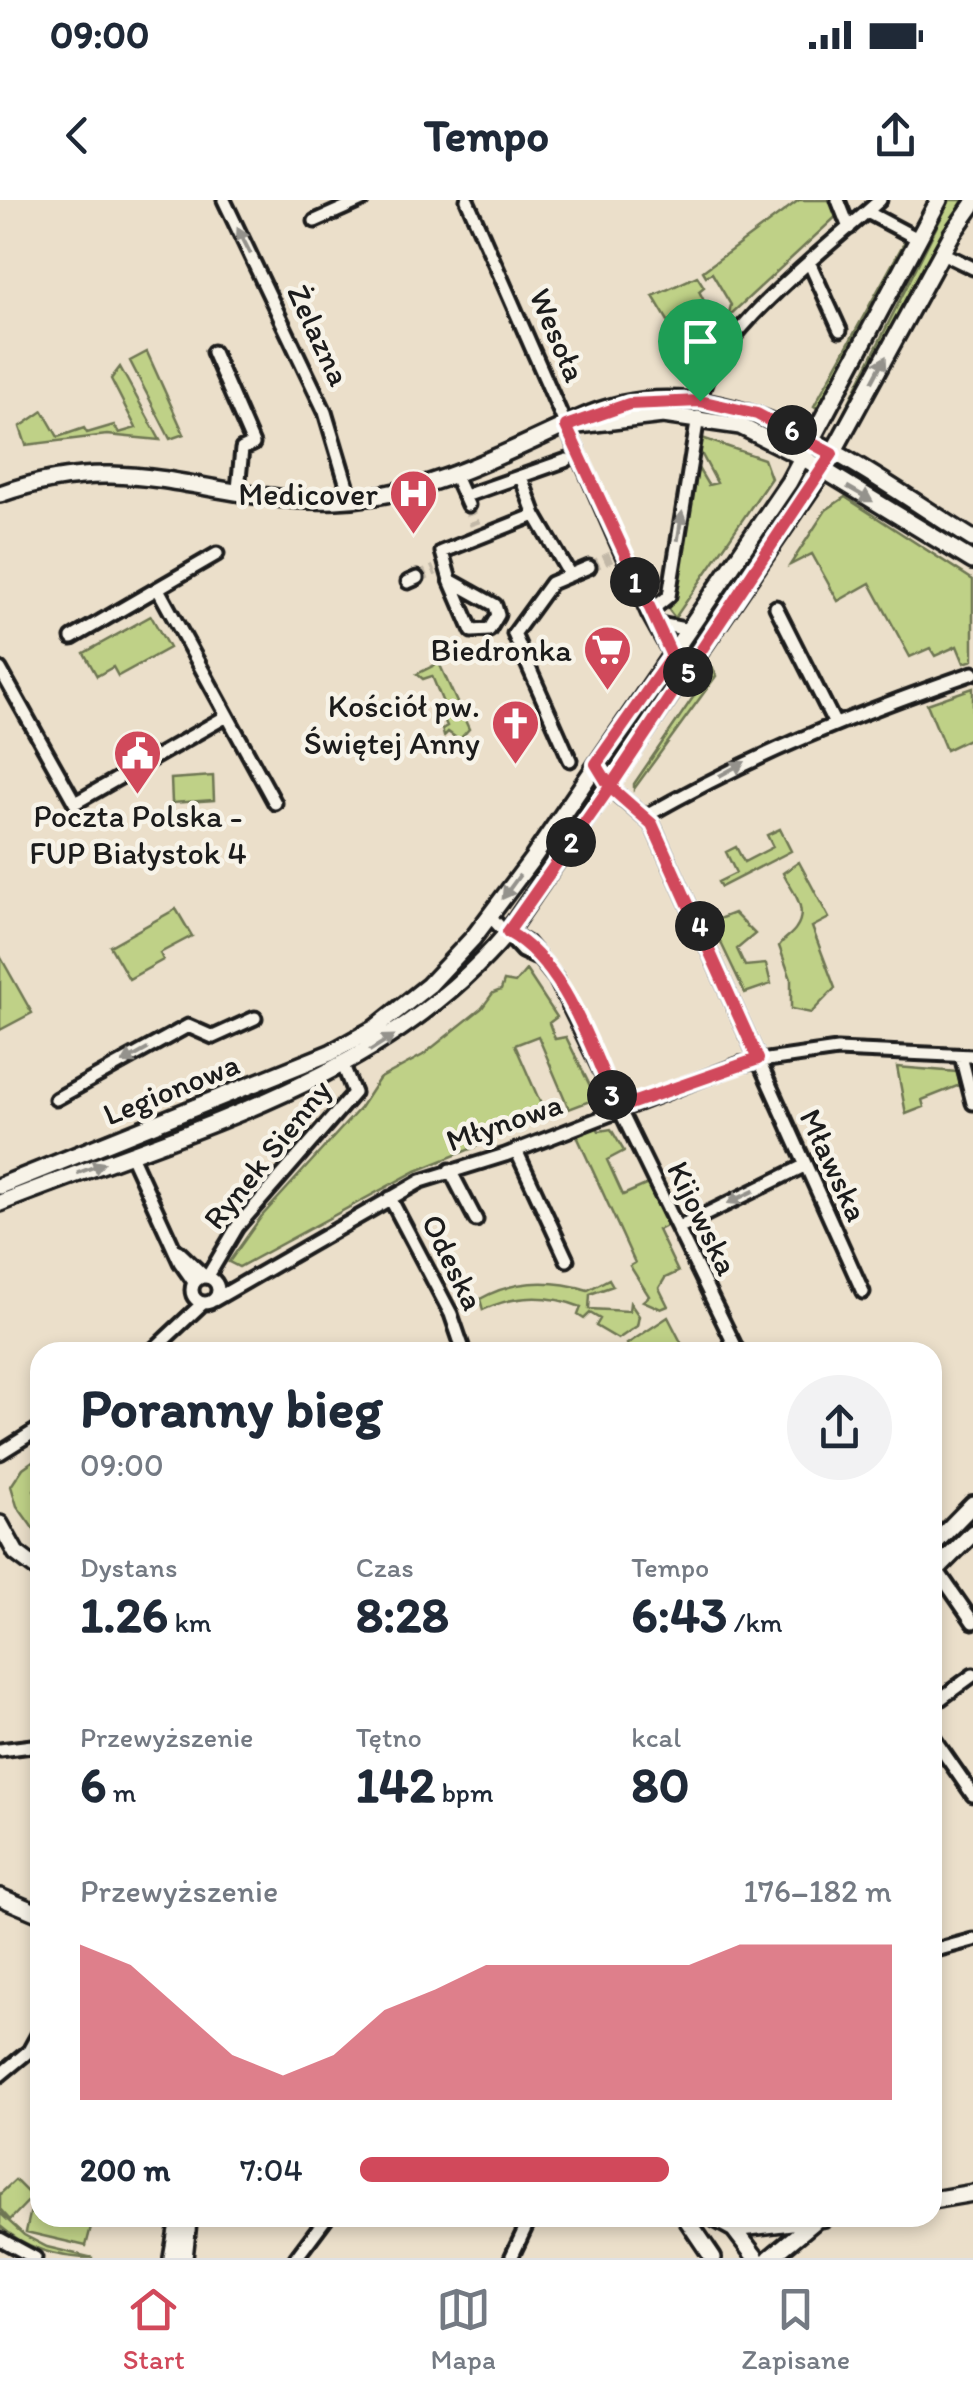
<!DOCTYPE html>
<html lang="pl">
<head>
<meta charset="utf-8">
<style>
	:root { --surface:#fff; --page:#f2f2f3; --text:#1f2937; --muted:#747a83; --line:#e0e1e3; --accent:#d1495b }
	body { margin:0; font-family:Itim,sans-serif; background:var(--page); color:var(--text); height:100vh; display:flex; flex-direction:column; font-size:38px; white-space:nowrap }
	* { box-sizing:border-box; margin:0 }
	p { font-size:32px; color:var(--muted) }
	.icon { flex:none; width:55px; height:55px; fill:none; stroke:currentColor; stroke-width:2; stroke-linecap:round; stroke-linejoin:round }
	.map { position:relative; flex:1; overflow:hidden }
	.details { position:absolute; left:30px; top:1142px; width:912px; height:885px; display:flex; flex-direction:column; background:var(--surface); border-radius:30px; box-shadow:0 5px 15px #0003 }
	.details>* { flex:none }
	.pin { position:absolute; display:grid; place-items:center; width:85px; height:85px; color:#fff; margin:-102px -42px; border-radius:50% 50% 50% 0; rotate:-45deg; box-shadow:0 0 10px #0007 }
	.pin .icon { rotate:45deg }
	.km { position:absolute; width:50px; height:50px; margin:-25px; border-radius:50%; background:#222; color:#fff; font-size:28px; line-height:50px; text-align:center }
	.round { display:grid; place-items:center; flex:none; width:105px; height:105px; border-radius:52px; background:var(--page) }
	.head { display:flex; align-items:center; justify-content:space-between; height:170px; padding:0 50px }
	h1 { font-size:55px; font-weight:700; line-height:75px }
	.stats { display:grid; grid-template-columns:repeat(3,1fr); gap:15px; height:170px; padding:10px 50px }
	.stats div { display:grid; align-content:center }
	.stats b { font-size:50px; font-weight:700 }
	.stats small { font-size:28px; font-weight:400 }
	.stats p { font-size:28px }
	.chart { height:280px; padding:20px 50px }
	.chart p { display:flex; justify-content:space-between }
	.chart svg { width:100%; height:180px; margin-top:10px; fill:var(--accent); opacity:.7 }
	ul { padding:0 50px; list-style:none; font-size:32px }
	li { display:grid; grid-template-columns:160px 120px 1fr; align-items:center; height:75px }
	li i { height:25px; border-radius:12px; background:var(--accent) }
	.status { display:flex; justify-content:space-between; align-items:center; height:70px; padding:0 50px; background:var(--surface); direction:ltr }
	.status svg { height:28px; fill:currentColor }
	header { display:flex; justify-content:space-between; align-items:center; height:130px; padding:0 50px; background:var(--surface); font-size:45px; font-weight:700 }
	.menu { display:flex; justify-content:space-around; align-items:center; height:140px; border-top:2px solid var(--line); background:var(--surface); font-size:28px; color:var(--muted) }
	.menu a { display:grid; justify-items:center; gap:5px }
	.menu .active { color:var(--accent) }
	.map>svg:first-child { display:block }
</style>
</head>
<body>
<div class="status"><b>09:00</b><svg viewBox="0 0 49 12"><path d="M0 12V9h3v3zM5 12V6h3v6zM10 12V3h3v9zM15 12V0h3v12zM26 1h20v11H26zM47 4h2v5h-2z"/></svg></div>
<header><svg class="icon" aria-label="back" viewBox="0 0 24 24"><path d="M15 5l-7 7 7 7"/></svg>Tempo<svg class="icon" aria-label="share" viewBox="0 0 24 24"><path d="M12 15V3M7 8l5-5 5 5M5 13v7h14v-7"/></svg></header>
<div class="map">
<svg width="973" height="2058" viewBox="0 0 973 2058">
	<rect width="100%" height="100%" fill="#ebdfca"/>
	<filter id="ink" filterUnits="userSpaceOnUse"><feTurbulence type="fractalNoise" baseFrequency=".01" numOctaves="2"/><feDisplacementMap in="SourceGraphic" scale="20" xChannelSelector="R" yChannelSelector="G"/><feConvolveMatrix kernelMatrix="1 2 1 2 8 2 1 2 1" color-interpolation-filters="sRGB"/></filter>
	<g filter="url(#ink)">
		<path fill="#bfd187" stroke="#6e7652" stroke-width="2.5" d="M799 0H835L841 12 728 117 731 105 712 73 706 76 703 71Z
			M950 0H963L842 222 840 220Z
			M905 41 904 51 817 208 814 206Z
			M697 76 704 87 699 91 714 121 723 123 695 166 653 96Z
			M147 152 184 234 170 239 130 161Z
			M120 167 160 240 107 235 26 245 20 227 43 211 58 237 84 228 87 233 114 225 119 233 136 228 111 179Z
			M702 238 764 259 771 278 675 418 668 409 675 397 698 268 708 285 717 283 700 251Z
			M795 290 711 426 610 573 642 513Z
			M845 297 973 380V460L964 463 957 446 935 456 930 448 910 457 870 383 838 401 812 354 790 365 826 310Z
			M151 416 169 448 118 476 113 467 97 476 84 453Z
			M439 463 469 529 459 540 448 532 444 536 442 529 447 526 443 517 448 515 432 476 423 479 417 474Z
			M713 468 716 476 634 589V584Z
			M973 488V537L946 550 927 504Z
			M213 576 214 600 172 603 171 579Z
			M780 629 791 651 721 687 718 682 736 673 726 652 736 647 744 662 773 647 767 635Z
			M799 662 829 718 812 727 835 788 811 813 791 809V779L779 746C783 739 792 735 796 728 810 708 790 689 783 673Z
			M176 709 192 736 160 753 163 760 129 779 110 746Z
			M734 713 755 734 737 749 745 766 766 764 771 784 745 793 711 722Z
			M0 756 32 813 0 830Z
			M526 770 557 817 549 823 555 839 566 837 594 894 590 901 569 909 538 836 515 845 547 918 416 971 239 1067 229 1062 261 1017 360 908 379 879 423 855 482 808 493 793 501 790 504 781 515 783Z
			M897 867 957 872 960 885 922 900 924 907 906 914Z
			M597 927 599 931 611 929 624 951 607 960 623 995 648 984 668 1025 658 1030 678 1072 665 1078 659 1088 668 1106 661 1109 643 1101 649 1096 630 1066 635 1063 577 936Z
			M609 1079 613 1086 590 1094 589 1109 629 1111 630 1103 639 1116 637 1126 618 1139 596 1126 600 1119 590 1113 584 1119 578 1115 581 1107C548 1094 516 1094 483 1110L480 1099C515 1079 551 1079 588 1090Z
			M668 1117 686 1152H632L627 1144Z
			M40 1256V1281L34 1290 40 1307V1338L17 1306 11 1286 23 1268Z
			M15 1980 32 1997 10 2020 0 2009V1994Z
			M32 2005 40 2006V2018L93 2019 86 2046 26 2032Z
			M0 2013 24 2035 47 2047 93 2058C58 2058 26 2049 0 2026Z"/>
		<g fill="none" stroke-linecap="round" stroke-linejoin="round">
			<path stroke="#c2b8a7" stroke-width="11" stroke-dasharray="11 5.5" stroke-linecap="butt" d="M468 305 475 325
				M589 367 611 357
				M417 378 435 370"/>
			<defs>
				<path id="street" d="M224 0 325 212 351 299
					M467 0 648 413 672 456
					M838 0 849 28
					M867 12 918 39
					M315 21 362 0
					M942 53 973 68
					M810 64 840 130
					M213 152 253 244 242 249 238 289
					M700 201C710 135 830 46 880 0
					M454 274 468 305
					M521 277 535 315
					M465 296 567 260
					M450 380 472 431 489 430 498 415 495 405 450 380 442 352 535 315 570 375
					M408 382 417 378
					M158 389 275 603
					M776 407 834 522
					M648 413 669 396 698 217
					M655 423 689 430
					M72 438 217 354
					M0 469 75 603 227 516
					M570 560 514 434 551 383 589 367
					M609 587 652 624 863 1092
					M646 616C757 553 853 515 973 473
					M490 716 522 751 535 757
					M508 732 527 743 556 779 738 1152
					M961 856 973 903
					M56 899 188 826 213 837 255 818
					M516 950 567 1060
					M130 953 180 1062 194 1082
					M450 970 476 1020
					M390 998 451 1114 464 1152
					M678 1028 804 966
					M178 1051 204 1076
					M208 1076 237 1027 354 893 343 865
					M192 1090a13 13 0 1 1 26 0a13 13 0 1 1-26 0Z
					M214 1100 421 981 505 955 740 864 837 850 973 856
					M151 1152 203 1103
					M0 1253 40 1228
					M937 1370 973 1422
					M932 1505 973 1475
					M932 1536 973 1595
					M0 1550 40 1545
					M932 1751 973 1740
					M0 1875 29 1851 40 1831
					M0 2039 35 2058
					M296 2058 326 2018
					M511 2058 530 2018"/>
				<path id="secondary" d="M570 226 663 215 740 226 804 258 973 361
					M0 294C134 246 211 305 336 300 423 297 503 254 579 219 720 153 859 269 973 339
					M0 986 330 853 375 828 429 785 473 738 533 658 789 282 939 0
					M0 1003C178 932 380 885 508 732L823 271 952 34 973 4
					M0 1324 16 1353 40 1371
					M932 1346 973 1304
					M932 1374 973 1333
					M0 1697 40 1714
					M932 2000 973 1993
					M686 2018 713 2058
					M714 2018 734 2029 756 2058
					M734 2029 824 2018
					M172 2058 179 2018
					M184 2058 188 2022
					M770 2058 816 2020"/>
			</defs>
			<use href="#street" stroke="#1c1c1c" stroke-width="19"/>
			<use href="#secondary" stroke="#1c1c1c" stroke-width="22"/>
			<use href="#street" stroke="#f7f3e8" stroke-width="11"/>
			<use href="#secondary" stroke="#f7f3e8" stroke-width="15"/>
		</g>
		<defs><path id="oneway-solid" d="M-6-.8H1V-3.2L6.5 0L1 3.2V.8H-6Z" transform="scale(2.5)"/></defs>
		<g fill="#94928c">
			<use href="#oneway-solid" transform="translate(244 41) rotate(-117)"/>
			<use href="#oneway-solid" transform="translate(879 169) rotate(-62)"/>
			<use href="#oneway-solid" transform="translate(860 294) rotate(30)"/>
			<use href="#oneway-solid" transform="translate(680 326) rotate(-81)"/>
			<use href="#oneway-solid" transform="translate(732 569) rotate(-29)"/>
			<use href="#oneway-solid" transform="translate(511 687) rotate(126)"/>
			<use href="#oneway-solid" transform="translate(382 843) rotate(-32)"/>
			<use href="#oneway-solid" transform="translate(135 856) rotate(151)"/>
			<use href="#oneway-solid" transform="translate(91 968) rotate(-21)"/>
			<use href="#oneway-solid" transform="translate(741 997) rotate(154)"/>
		</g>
	</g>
	<g fill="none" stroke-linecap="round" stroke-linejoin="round" filter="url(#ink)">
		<defs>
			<path id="route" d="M700 201 629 204 566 226 672 456 596 564 610 587 508 732C566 764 591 850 618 908L758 859 652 624 610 587 832 254 757 214 700 201"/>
		</defs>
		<use href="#route" stroke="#fff" stroke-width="20"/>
		<use href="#route" stroke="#d1495b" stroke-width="12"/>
	</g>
	<defs>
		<symbol id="hospital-pin" viewBox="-11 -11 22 30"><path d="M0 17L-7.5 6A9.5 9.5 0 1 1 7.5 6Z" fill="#d1495b" stroke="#f7f3e8"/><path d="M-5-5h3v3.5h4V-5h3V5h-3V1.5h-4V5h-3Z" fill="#fff"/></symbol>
		<symbol id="supermarket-pin" viewBox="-11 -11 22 30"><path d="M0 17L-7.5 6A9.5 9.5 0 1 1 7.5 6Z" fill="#d1495b" stroke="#f7f3e8"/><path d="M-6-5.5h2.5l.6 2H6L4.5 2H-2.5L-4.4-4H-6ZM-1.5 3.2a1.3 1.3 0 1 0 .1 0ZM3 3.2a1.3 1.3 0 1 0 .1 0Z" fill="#fff"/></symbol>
		<symbol id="church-pin" viewBox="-11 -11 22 30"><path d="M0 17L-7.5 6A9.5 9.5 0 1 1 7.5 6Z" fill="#d1495b" stroke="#f7f3e8"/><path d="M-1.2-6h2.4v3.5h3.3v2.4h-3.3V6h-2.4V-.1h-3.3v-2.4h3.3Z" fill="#fff"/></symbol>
		<symbol id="civic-pin" viewBox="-11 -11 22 30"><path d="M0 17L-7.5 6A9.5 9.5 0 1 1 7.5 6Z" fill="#d1495b" stroke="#f7f3e8"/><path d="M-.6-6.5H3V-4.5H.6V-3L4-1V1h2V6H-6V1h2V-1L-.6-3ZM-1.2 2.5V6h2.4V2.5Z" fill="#fff"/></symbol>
	</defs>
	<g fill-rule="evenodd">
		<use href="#hospital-pin" x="386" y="266" width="55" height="75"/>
		<use href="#supermarket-pin" x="580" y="422" width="55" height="75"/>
		<use href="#church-pin" x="488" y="496" width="55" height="75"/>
		<use href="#civic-pin" x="110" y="526" width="55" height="75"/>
	</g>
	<g text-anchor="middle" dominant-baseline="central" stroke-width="9" stroke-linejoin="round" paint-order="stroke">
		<g font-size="32" fill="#1c1c1c" stroke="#f7f3e8">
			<text transform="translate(319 135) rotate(65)">Żelazna</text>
			<text transform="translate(558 135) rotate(67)">Wesoła</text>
			<text transform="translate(171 889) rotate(-22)">Legionowa</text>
			<text transform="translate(504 922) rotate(-19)">Młynowa</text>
			<text transform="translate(267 954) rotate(-51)">Rynek Sienny</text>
			<text transform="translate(834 965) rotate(65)">Mławska</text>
			<text transform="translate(703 1018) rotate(64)">Kijowska</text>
			<text transform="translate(453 1062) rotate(64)">Odeska</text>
		</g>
		<g font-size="32" fill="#1c1c1c" stroke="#f7f3e8" text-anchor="end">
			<text x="378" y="294">Medicover</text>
			<text x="572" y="450">Biedronka</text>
			<text x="480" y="506">Kościół pw.<tspan x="480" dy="37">Świętej Anny</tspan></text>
			<text x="138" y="616" text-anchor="middle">Poczta Polska -<tspan x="138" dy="37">FUP Białystok 4</tspan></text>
		</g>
	</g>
</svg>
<div class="pin" style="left:700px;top:201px;background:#1e9e55"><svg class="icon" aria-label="arrive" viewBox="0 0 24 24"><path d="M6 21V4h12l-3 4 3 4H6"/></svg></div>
<b class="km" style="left:635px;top:382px">1</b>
<b class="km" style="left:571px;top:642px">2</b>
<b class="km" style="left:612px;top:895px">3</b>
<b class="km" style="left:700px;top:726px">4</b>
<b class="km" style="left:688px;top:472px">5</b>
<b class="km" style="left:792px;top:230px">6</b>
<section class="details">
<div class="head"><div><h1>Poranny bieg</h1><p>09:00</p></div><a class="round"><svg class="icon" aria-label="share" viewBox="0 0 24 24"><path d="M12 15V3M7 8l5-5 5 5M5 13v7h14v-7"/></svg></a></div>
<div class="stats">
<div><p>Dystans</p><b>1.26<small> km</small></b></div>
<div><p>Czas</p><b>8:28</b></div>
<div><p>Tempo</p><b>6:43<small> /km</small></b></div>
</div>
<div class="stats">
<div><p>Przewyższenie</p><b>6<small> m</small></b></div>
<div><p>Tętno</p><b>142<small> bpm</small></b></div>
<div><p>kcal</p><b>80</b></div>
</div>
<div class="chart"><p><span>Przewyższenie</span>176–182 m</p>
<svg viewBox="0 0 160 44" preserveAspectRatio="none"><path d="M0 44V6L10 11L20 22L30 33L40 38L50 33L60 22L70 17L80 11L90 11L100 11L110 11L120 11L130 6L140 6L150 6L160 6V44z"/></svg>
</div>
<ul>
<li><b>200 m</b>7:04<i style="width:58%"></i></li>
</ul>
</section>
</div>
<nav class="menu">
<a class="active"><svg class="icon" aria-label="home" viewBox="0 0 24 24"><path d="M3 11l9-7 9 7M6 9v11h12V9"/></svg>Start</a>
<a><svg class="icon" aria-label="map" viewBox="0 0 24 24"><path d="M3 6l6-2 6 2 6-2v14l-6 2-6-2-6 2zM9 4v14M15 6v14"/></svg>Mapa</a>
<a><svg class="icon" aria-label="saved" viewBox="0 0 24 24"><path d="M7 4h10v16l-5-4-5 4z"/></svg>Zapisane</a>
</nav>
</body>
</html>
